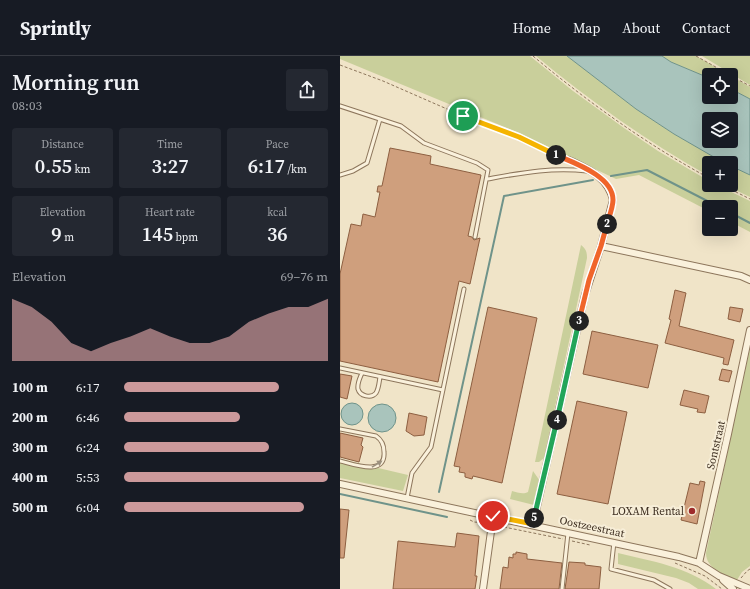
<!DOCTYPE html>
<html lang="en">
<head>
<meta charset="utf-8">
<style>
	:root { --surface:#171b24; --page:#242831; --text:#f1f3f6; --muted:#9ea1a6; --line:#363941; --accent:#cc999b }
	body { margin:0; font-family:"Source Serif 4",serif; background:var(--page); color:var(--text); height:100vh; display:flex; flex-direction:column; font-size:15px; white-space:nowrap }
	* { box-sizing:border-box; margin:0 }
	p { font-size:13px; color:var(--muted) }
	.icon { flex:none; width:22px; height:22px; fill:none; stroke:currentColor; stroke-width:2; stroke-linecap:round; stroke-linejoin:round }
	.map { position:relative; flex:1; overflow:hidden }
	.side { display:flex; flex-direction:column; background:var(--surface); width:340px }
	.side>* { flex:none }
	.tools { position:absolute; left:362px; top:12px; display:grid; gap:8px }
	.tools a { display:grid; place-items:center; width:36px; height:36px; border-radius:4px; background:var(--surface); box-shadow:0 4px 16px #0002; font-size:20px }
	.pin { position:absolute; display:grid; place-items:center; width:34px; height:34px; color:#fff; margin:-17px; border:2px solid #fff; border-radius:50%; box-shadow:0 1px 4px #0007 }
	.km { position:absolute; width:20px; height:20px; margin:-10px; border-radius:50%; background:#222; color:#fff; font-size:11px; line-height:20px; text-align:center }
	.round { display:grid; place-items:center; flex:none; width:42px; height:42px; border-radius:4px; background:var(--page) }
	.overview { display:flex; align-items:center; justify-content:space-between; height:68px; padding:0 12px }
	h1 { font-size:22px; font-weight:600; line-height:30px }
	.stats { display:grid; grid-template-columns:repeat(3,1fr); gap:6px; height:68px; padding:4px 12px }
	.stats div { display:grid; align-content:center; border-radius:4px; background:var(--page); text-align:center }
	.stats b { font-size:20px; font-weight:600 }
	.stats small { font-size:11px; font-weight:400 }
	.stats p { font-size:11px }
	.chart { height:112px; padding:8px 12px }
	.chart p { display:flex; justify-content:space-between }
	.chart svg { width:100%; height:72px; margin-top:4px; fill:var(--accent); opacity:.7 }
	ul { padding:0 12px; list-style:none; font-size:13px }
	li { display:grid; grid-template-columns:64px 48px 1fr; align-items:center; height:30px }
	li i { height:10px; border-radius:5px; background:var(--accent) }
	header { display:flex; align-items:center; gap:24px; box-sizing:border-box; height:56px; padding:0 20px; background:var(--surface); border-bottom:1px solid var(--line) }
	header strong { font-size:19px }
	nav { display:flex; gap:22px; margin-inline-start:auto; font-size:14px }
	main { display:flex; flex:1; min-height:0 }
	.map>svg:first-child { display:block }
</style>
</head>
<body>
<header>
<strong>Sprintly</strong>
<nav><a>Home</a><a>Map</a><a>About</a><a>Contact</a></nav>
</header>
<main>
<section class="side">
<div class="overview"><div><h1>Morning run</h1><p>08:03</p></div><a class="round"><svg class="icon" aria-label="share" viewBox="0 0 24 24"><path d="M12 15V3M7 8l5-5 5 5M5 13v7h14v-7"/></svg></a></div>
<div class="stats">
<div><p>Distance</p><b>0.55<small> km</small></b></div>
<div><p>Time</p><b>3:27</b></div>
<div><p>Pace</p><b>6:17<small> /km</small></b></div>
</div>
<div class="stats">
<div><p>Elevation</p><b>9<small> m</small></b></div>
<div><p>Heart rate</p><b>145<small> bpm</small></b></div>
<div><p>kcal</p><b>36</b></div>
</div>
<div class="chart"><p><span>Elevation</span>69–76 m</p>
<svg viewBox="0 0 160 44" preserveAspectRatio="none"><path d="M0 44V6L10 11L20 20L30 33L40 38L50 33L60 29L70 24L80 29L90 33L100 33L110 29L120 20L130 15L140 11L150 11L160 6V44z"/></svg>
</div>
<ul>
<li><b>100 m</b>6:17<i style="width:76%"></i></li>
<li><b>200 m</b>6:46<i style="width:57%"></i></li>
<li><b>300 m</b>6:24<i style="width:71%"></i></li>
<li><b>400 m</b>5:53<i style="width:100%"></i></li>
<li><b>500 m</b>6:04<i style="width:88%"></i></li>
</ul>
</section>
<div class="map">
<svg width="410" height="533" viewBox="0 0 410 533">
	<rect width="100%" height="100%" fill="#f0e4c8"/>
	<path fill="#c9cf9b" d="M0 0H190L233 35 284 72 318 95 369 125V129H377L410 145V176L391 166V151H369V155L299 119 276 123 179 77 0 3Z
		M196 0H227L296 53 334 78 385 107H369V120C308 86 250 45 196 0Z
		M322 0H356L389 19H369V22L331 6Z
		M362 0H410V29Z
		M391 20 410 31V43L391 33Z
		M391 110 410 119V141L385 129H391Z
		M241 189C246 193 247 196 247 202L204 402 199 406H195Z
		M410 292V510L402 516 397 524C385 519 366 513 366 497Z
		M0 403 68 419 63 435 0 422Z
		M193 415 200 425 194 449 170 443 172 435C177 436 183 439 188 436Z
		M278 497C311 505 348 511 376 533H358L349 527 336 522 278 508Z"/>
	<path fill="#a9c4bc" stroke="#6f938a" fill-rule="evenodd" d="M227 0H322L331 6 369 22V41H391V33L410 43V119L391 110V107H385L379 104 334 78 296 53ZM369 63H391V85H369Z
		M1 358a11 11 0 1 1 22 0a11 11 0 1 1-22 0Z
		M28 362a14 14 0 1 1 28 0a14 14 0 1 1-28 0Z"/>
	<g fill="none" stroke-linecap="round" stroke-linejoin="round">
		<path stroke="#6f938a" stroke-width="2" d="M271 120 307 114 379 151
			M391 157 410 167
			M99 436 164 140 253 124
			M0 438 107 461"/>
	</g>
	<path fill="#cf9f7d" stroke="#8d5f41" d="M50 92 91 100 90 108 141 119 128 180 132 181 134 184 140 182 130 228 119 225 98 326 0 305V218L11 168 21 170 23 158 35 161 40 136H37L38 130H42Z
		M335 234 346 237 339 270 394 284 388 309 383 308 384 302 325 287 331 264 329 263Z
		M148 251 197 262 162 427 133 420 132 423 125 421V417L119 416 120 411 114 410Z
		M390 251 403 253 400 266 388 263Z
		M252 275 318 289 308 332 243 318Z
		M382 313 392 315 389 326 379 324Z
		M0 318 12 320 7 343 0 341Z
		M344 334 369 340 365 357 357 356 358 353 340 349Z
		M237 345 287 356 268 448 217 438Z
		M69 357 87 361 84 379 74 380 66 375Z
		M0 377 23 382 21 389 23 391 19 406 0 401Z
		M360 425 365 426 357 468 341 464 350 427 359 429Z
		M0 453 9 454 4 502H0Z
		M117 477 139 480 135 520H137L135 533H53L58 485 115 491Z
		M176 496 187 498V503L222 507 219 533H160L163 511 168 512 169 501 173 502V498H176Z
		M229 506 245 507V509L261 511 259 533H225Z"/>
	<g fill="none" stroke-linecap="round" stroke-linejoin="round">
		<defs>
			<path id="service" d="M0 50 61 70 84 87 137 107 148 114 135 181
				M0 119 13 115 27 107 40 63
				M147 123C181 117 211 111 247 115
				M0 312 103 334
				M22 317C20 322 17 327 18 333 20 340 31 343 36 337 39 332 39 326 40 321
				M0 373 36 380C42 384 44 389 44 396 46 421 13 408 0 405
				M67 442 72 417 91 391 124 233
				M274 486 271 513 314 524 330 533
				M222 533 228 477"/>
			<path id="minor" d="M261 190 401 220 410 224
				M0 428 339 501 359 507 379 520 410 533
				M193 468 245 239 261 190 273 144C268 121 248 113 229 104
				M359 507 388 378 410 274
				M383 524 393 533
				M143 533 153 461"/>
		</defs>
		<use href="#service" stroke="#8d765c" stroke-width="5"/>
		<use href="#minor" stroke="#8d765c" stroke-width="8"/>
		<path stroke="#8d765c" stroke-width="1" stroke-dasharray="3 2" stroke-linecap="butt" d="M193 0C248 46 306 88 369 122
			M356 0 390 19
			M0 9 43 25 123 60 179 81 223 102
			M391 20 410 30
			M382 129 410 143
			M130 464 134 466 146 467
			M159 470 223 483
			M232 485 250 489
			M335 507 365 520 382 533
			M401 522 407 515 410 513"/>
		<use href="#service" stroke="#faf1dc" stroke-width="3"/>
		<use href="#minor" stroke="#faf1dc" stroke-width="6"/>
	</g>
	<defs><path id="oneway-solid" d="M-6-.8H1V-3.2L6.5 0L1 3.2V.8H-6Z"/></defs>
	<use fill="#9c907e" href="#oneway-solid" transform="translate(37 408) rotate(-32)"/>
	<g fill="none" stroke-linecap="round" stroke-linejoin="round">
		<defs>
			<path id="split-1" d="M123 60 179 81 216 99"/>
			<path id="split-2" d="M216 99C234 107 273 120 273 144 273 151 269 161 267 168"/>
			<path id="split-3" d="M239 265 249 224 261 190 267 168"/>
			<path id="split-4" d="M217 364 239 265"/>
			<path id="split-5" d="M194 462 217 364"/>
			<path id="split-6" d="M153 460 193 468 194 462"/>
		</defs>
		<use href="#split-1" stroke="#fff" stroke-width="8"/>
		<use href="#split-2" stroke="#fff" stroke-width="8"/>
		<use href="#split-3" stroke="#fff" stroke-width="8"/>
		<use href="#split-4" stroke="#fff" stroke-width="8"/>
		<use href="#split-5" stroke="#fff" stroke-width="8"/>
		<use href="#split-6" stroke="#fff" stroke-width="8"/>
		<use href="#split-1" stroke="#f5b400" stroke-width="5"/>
		<use href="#split-2" stroke="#f0652b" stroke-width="5"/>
		<use href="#split-3" stroke="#f0652b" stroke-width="5"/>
		<use href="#split-4" stroke="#22a559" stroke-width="5"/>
		<use href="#split-5" stroke="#22a559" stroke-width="5"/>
		<use href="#split-6" stroke="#f5b400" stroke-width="5"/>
	</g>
	<circle fill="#9e2a2b" stroke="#f7eed8" stroke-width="1.5" cx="352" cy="455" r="4"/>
	<g text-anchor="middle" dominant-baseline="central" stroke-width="4" stroke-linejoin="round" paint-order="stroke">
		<g font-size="11" fill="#3d2e20" stroke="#f7eed8">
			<text transform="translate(376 389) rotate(-77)">Sontstraat</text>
			<text transform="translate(252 471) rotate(12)">Oostzeestraat</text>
		</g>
		<g font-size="11" fill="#3d2e20" stroke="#f7eed8" text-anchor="end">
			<text x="344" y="455">LOXAM Rental</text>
		</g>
	</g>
</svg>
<div class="tools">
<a><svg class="icon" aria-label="locate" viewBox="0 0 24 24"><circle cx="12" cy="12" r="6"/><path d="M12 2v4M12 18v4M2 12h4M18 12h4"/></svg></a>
<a><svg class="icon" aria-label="layers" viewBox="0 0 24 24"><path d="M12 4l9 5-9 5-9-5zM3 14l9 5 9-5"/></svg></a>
<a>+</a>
<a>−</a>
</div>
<div class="pin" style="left:123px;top:60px;background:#1e9e55"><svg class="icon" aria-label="arrive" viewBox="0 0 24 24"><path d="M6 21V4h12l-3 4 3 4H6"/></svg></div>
<div class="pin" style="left:153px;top:460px;background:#d93025"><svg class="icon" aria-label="check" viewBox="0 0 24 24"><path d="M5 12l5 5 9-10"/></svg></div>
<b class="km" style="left:216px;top:99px">1</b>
<b class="km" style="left:267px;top:168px">2</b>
<b class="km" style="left:239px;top:265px">3</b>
<b class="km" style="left:217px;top:364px">4</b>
<b class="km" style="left:194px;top:462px">5</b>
</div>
</main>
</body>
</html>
